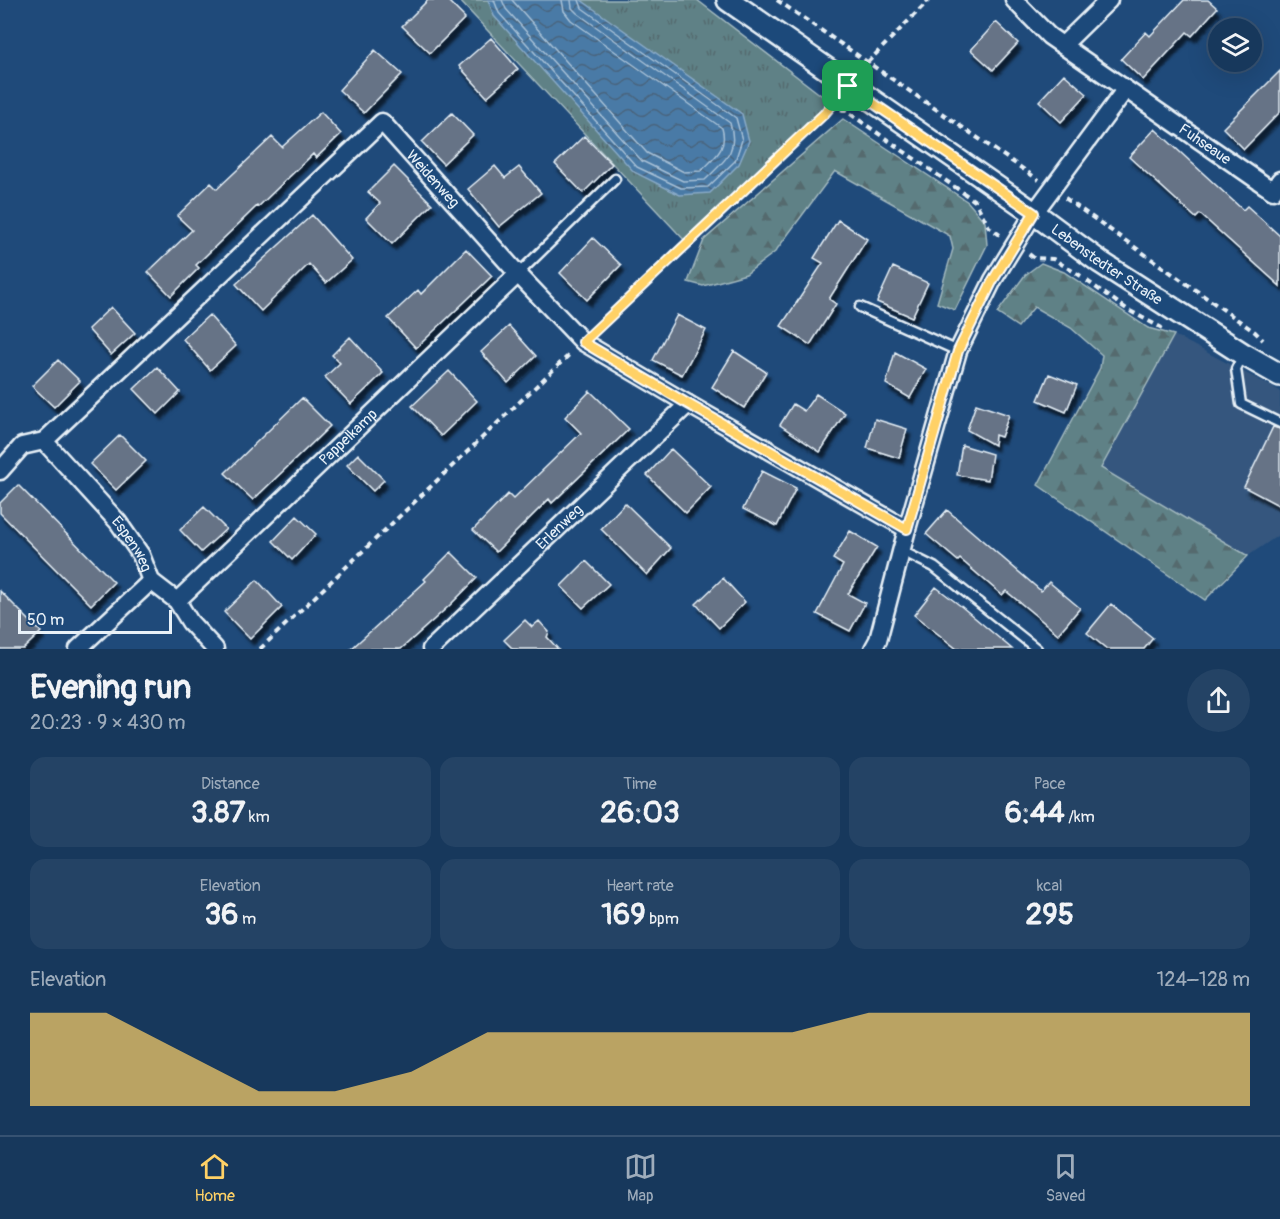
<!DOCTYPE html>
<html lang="en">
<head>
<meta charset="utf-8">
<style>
	:root { --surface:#17385c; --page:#244365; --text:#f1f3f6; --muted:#9eacbb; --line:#365272; --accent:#ffd166 }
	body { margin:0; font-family:Pangolin,sans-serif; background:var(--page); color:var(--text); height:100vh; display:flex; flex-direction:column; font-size:22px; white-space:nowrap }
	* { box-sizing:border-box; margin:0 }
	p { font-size:20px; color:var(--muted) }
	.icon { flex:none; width:33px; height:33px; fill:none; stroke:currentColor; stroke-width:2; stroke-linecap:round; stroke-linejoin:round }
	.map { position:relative; height:649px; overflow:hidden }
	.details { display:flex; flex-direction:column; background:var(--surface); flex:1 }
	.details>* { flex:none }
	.tools { position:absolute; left:1208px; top:18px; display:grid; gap:12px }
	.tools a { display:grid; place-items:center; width:54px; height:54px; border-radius:50%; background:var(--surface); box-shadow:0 6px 24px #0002,0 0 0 2px var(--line); font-size:30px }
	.scale { position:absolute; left:18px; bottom:15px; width:154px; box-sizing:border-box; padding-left:6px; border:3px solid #e8f1f8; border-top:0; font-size:16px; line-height:21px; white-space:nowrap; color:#e8f1f8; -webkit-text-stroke:4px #1f4a7a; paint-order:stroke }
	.pin { position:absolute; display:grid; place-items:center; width:51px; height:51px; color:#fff; margin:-26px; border-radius:12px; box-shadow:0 3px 9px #0006 }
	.round { display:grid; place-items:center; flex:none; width:63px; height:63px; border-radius:32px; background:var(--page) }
	.summary { display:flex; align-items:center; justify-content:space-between; height:102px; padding:0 30px }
	h1 { font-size:33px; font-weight:700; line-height:45px }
	.figures { display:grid; grid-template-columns:repeat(3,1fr); gap:9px; height:102px; padding:6px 30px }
	.figures div { display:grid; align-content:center; border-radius:15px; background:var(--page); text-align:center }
	.figures b { font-size:30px; font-weight:700 }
	.figures small { font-size:16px; font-weight:400 }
	.figures p { font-size:16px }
	.chart { height:168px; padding:12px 30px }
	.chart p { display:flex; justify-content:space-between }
	.chart svg { width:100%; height:108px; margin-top:6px; fill:var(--accent); opacity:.7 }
	.dock { display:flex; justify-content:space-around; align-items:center; height:84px; border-top:2px solid var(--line); background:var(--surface); font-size:16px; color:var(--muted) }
	.dock a { display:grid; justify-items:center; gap:3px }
	.dock .on { color:var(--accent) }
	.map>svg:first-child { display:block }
</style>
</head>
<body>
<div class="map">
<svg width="1280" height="649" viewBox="0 0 1280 649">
	<defs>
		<pattern id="grass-tufts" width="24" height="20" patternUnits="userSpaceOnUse" patternTransform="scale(1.5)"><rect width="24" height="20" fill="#5e8186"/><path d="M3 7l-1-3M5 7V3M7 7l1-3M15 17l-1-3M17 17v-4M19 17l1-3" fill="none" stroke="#546a6e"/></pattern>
		<pattern id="forest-firs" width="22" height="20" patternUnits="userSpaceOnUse" patternTransform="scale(1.5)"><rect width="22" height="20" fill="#5e8186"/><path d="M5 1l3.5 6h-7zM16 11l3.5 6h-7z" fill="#546a6e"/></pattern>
		<pattern id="water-waves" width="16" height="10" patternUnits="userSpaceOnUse" patternTransform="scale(1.5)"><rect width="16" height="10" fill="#497aa6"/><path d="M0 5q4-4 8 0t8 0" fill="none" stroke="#48647d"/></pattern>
		<filter id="shadow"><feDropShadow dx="3.5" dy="6" stdDeviation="1.5" flood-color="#0009"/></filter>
	</defs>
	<rect width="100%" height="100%" fill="#1f4a7a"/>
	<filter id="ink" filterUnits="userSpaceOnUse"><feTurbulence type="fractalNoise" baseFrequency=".0167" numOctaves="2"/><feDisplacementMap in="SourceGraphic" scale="12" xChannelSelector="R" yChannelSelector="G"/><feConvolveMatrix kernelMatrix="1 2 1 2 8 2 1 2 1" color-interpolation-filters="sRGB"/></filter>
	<g filter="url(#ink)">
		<path fill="#34567e" d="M1174 335 1280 391V534L1248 556 1101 468Z"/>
		<path fill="url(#grass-tufts)" stroke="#a3b9bf" stroke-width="1.5" d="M459 0H697L834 105 688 244Z"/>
		<path fill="url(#forest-firs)" stroke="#a3b9bf" stroke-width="1.5" d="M843 119 968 202 985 222 987 245 955 310 937 303 953 249 950 236 835 171 775 252 746 274 703 286 688 282 704 240Z
			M1041 263 1064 272 1148 328 1174 335 1101 468 1248 556 1205 600 1038 485 1100 368 1102 355 1071 328 1034 307 1018 327 997 313 1025 275Z"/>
		<path fill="url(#water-waves)" stroke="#89aac7" stroke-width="1.5" d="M488 0H581L742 114 749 141 739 164 710 193 680 195 634 172 494 16Z"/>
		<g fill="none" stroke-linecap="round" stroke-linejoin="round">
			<path stroke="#a8c1d7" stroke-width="1.5" d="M494 0 499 13 637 167 681 188 708 187 735 161 742 140 736 118 582 8 579 0
				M502 0 506 9 642 161 683 181 705 180C725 160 739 152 730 123L577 13 572 8 571 0
				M512 0 647 153 684 172 701 171C715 157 728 149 722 128L571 20 564 11 562 0"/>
		</g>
		<path fill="#667386" stroke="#e8f1f8" stroke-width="1.5" filter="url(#shadow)" d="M428 0H447L465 18 430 53 402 26Z
			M1184 0H1208L1217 8 1192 36 1187 32 1143 80 1121 59 1146 32 1150 36Z
			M996 22 1018 43 993 70 971 50Z
			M491 38 518 69 487 97 459 66Z
			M375 50 402 74 364 113 339 90Z
			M1280 71V112L1244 149 1223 128Z
			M1064 74 1087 94 1061 122 1039 101Z
			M321 112 341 134 316 158 313 154 258 207 257 206 196 265 199 268 171 296 148 272 192 230 177 216 211 183 217 189 272 137 282 147Z
			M452 113 473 135 443 164 422 142Z
			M1155 129 1243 210 1247 206 1280 236V286L1200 214 1196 218 1129 157Z
			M584 136 612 164 583 193 555 164Z
			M394 166 432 204 392 244 366 218 380 203 368 192Z
			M495 166 505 178 519 167 541 193 499 227 468 189Z
			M312 215 352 260 326 283 309 264 261 311 236 284Z
			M838 220 867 239 829 299 836 304 810 345 781 326 823 263 814 258Z
			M593 238 621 265 587 300 560 273Z
			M466 249 492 276 416 348 388 318 418 290 421 294Z
			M893 267 928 283 912 317 877 302Z
			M111 307 135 333 111 355 88 329Z
			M209 315 236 346 210 370 183 339Z
			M677 315 706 330 682 375 653 360Z
			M509 326 536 356 508 383 481 352Z
			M350 337 383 373 351 404 325 377 340 363 332 355Z
			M734 351 766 372 744 408 712 387Z
			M895 352 926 369 910 398 886 384Z
			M58 360 80 381 54 407 32 386Z
			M157 367 180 392 158 414 134 389Z
			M449 371 477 401 441 436 412 406Z
			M1049 374 1077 385 1066 412 1038 400Z
			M590 391 629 429 552 503 549 499 496 552 473 530 508 494 513 499 581 433 565 417Z
			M816 394 845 413 820 452 780 425 793 404 804 411Z
			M302 398 330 426 253 500 225 473Z
			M976 404 1009 415 1001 437 995 435 994 445 967 430Z
			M875 419 907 429 899 458 867 448Z
			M1273 427 1280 429V506L1244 487Z
			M120 435 146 461 116 490 90 464Z
			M962 445 992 454 988 480 957 475Z
			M671 449 711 487 686 513 647 475Z
			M358 454 384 480 373 491 347 465Z
			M762 471 796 488 777 526 743 509Z
			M18 485 114 582 91 605 0 513V503Z
			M625 503 671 548 647 575 601 529Z
			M204 507 226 529 201 552 180 530Z
			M947 510 1041 591 1049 582 1080 608 1058 634 1006 591 1002 595 960 559 958 561 926 534Z
			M297 516 316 534 292 560 273 541Z
			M850 531 877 547 848 594 865 603 850 631 817 614 843 565 833 559Z
			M451 552 477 578 450 605 401 649H351L426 581 424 579Z
			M586 561 609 584 583 608 561 586Z
			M723 578 745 602 719 628 696 604Z
			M257 580 282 607 250 639 224 612Z
			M936 587 962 607 1012 649H957L914 615Z
			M0 591 41 632 23 649H0Z
			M1111 604 1153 638 1144 649H1107L1087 633Z
			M525 620 532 627 539 621 549 632 547 637 558 649H513L504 640Z"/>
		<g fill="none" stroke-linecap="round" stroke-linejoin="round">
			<defs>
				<path id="service" d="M518 274 615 179
					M860 307 958 351
					M1243 355 1236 369 1241 404 1280 423
					M902 551 934 567 1037 649"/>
				<g id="minor">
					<path id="s1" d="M1014 0 1049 36 1273 191 1280 180"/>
					<path d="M1063 45 1109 0"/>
					<path id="s2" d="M44 441 118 522 141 555 151 581 177 601 190 622 215 649"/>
					<path id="s3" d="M0 471 22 446 44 441 382 122 518 274 583 342 688 404 907 529"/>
					<path id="s4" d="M177 601 518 274"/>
					<path d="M78 649 151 581"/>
					<path id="s5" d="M431 649 688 404"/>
					<path d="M873 649 878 640 907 529 958 351 993 280 1034 213 1125 90"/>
				</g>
				<g id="tertiary">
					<path id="s6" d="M728 0 1034 213 1100 262 1243 354 1280 375"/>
				</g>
			</defs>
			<use href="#service" stroke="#e8f1f8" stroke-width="13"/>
			<use href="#minor" stroke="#e8f1f8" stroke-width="21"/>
			<use href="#tertiary" stroke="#e8f1f8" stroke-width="26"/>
			<path stroke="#e8f1f8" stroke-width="4" stroke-dasharray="6 4.5" stroke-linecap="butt" d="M777 0 1039 180
				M860 70 929 0
				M831 106 846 111 975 201 989 227 1000 235
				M1065 198 1255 332 1263 340
				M1029 254 1034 258 1053 259 1081 276
				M1087 281 1128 310 1162 328
				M595 330 824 114 837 99
				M260 649 570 354"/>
			<use href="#service" stroke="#1f4a7a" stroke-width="8"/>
			<use href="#minor" stroke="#1f4a7a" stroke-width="16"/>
			<use href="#tertiary" stroke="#1f4a7a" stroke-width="21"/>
		</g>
	</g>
	<g fill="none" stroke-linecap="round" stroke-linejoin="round" filter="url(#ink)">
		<defs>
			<path id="route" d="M848 86 1034 213 993 280 958 351 907 529 688 404 583 342 824 114Z"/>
		</defs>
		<use href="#route" stroke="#fff" stroke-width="12"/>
		<use href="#route" stroke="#ffd166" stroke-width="8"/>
	</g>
	<g text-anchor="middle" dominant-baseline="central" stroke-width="5" stroke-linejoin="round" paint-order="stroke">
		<g font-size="15" fill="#e8f1f8" stroke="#1f4a7a">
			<text stroke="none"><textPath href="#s1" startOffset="240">Fuhseaue</textPath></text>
			<text stroke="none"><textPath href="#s3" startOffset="597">Weidenweg</textPath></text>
			<text stroke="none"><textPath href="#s6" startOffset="462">Lebenstedter Straße</textPath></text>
			<text stroke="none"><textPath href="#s4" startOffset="237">Pappelkamp</textPath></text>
			<text stroke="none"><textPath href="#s5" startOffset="177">Erlenweg</textPath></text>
			<text stroke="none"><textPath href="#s2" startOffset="136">Espenweg</textPath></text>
		</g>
	</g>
</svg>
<div class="tools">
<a><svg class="icon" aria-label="layers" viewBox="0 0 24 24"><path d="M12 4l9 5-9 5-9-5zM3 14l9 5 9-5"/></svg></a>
</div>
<div class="scale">50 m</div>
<div class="pin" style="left:848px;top:86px;background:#1e9e55"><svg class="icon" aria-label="arrive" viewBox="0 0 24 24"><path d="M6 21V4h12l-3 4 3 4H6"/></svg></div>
</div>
<section class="details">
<div class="summary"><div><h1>Evening run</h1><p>20:23 · 9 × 430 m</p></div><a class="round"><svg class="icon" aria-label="share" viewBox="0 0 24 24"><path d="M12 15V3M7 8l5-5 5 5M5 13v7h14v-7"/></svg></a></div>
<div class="figures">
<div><p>Distance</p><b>3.87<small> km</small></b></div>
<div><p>Time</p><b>26:03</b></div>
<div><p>Pace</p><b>6:44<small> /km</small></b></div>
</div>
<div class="figures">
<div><p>Elevation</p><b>36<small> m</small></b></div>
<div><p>Heart rate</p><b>169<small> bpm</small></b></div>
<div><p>kcal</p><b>295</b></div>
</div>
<div class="chart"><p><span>Elevation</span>124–128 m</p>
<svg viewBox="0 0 160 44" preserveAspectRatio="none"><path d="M0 44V6L10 6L20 22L30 38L40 38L50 30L60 14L70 14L80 14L90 14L100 14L110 6L120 6L130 6L140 6L150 6L160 6V44z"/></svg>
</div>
</section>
<nav class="dock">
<a class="on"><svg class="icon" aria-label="home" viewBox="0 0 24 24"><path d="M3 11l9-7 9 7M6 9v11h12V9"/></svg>Home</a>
<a><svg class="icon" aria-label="map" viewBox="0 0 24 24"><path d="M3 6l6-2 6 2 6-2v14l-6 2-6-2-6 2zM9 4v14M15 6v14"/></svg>Map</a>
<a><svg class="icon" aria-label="saved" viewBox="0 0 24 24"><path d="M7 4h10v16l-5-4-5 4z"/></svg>Saved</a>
</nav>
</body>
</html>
